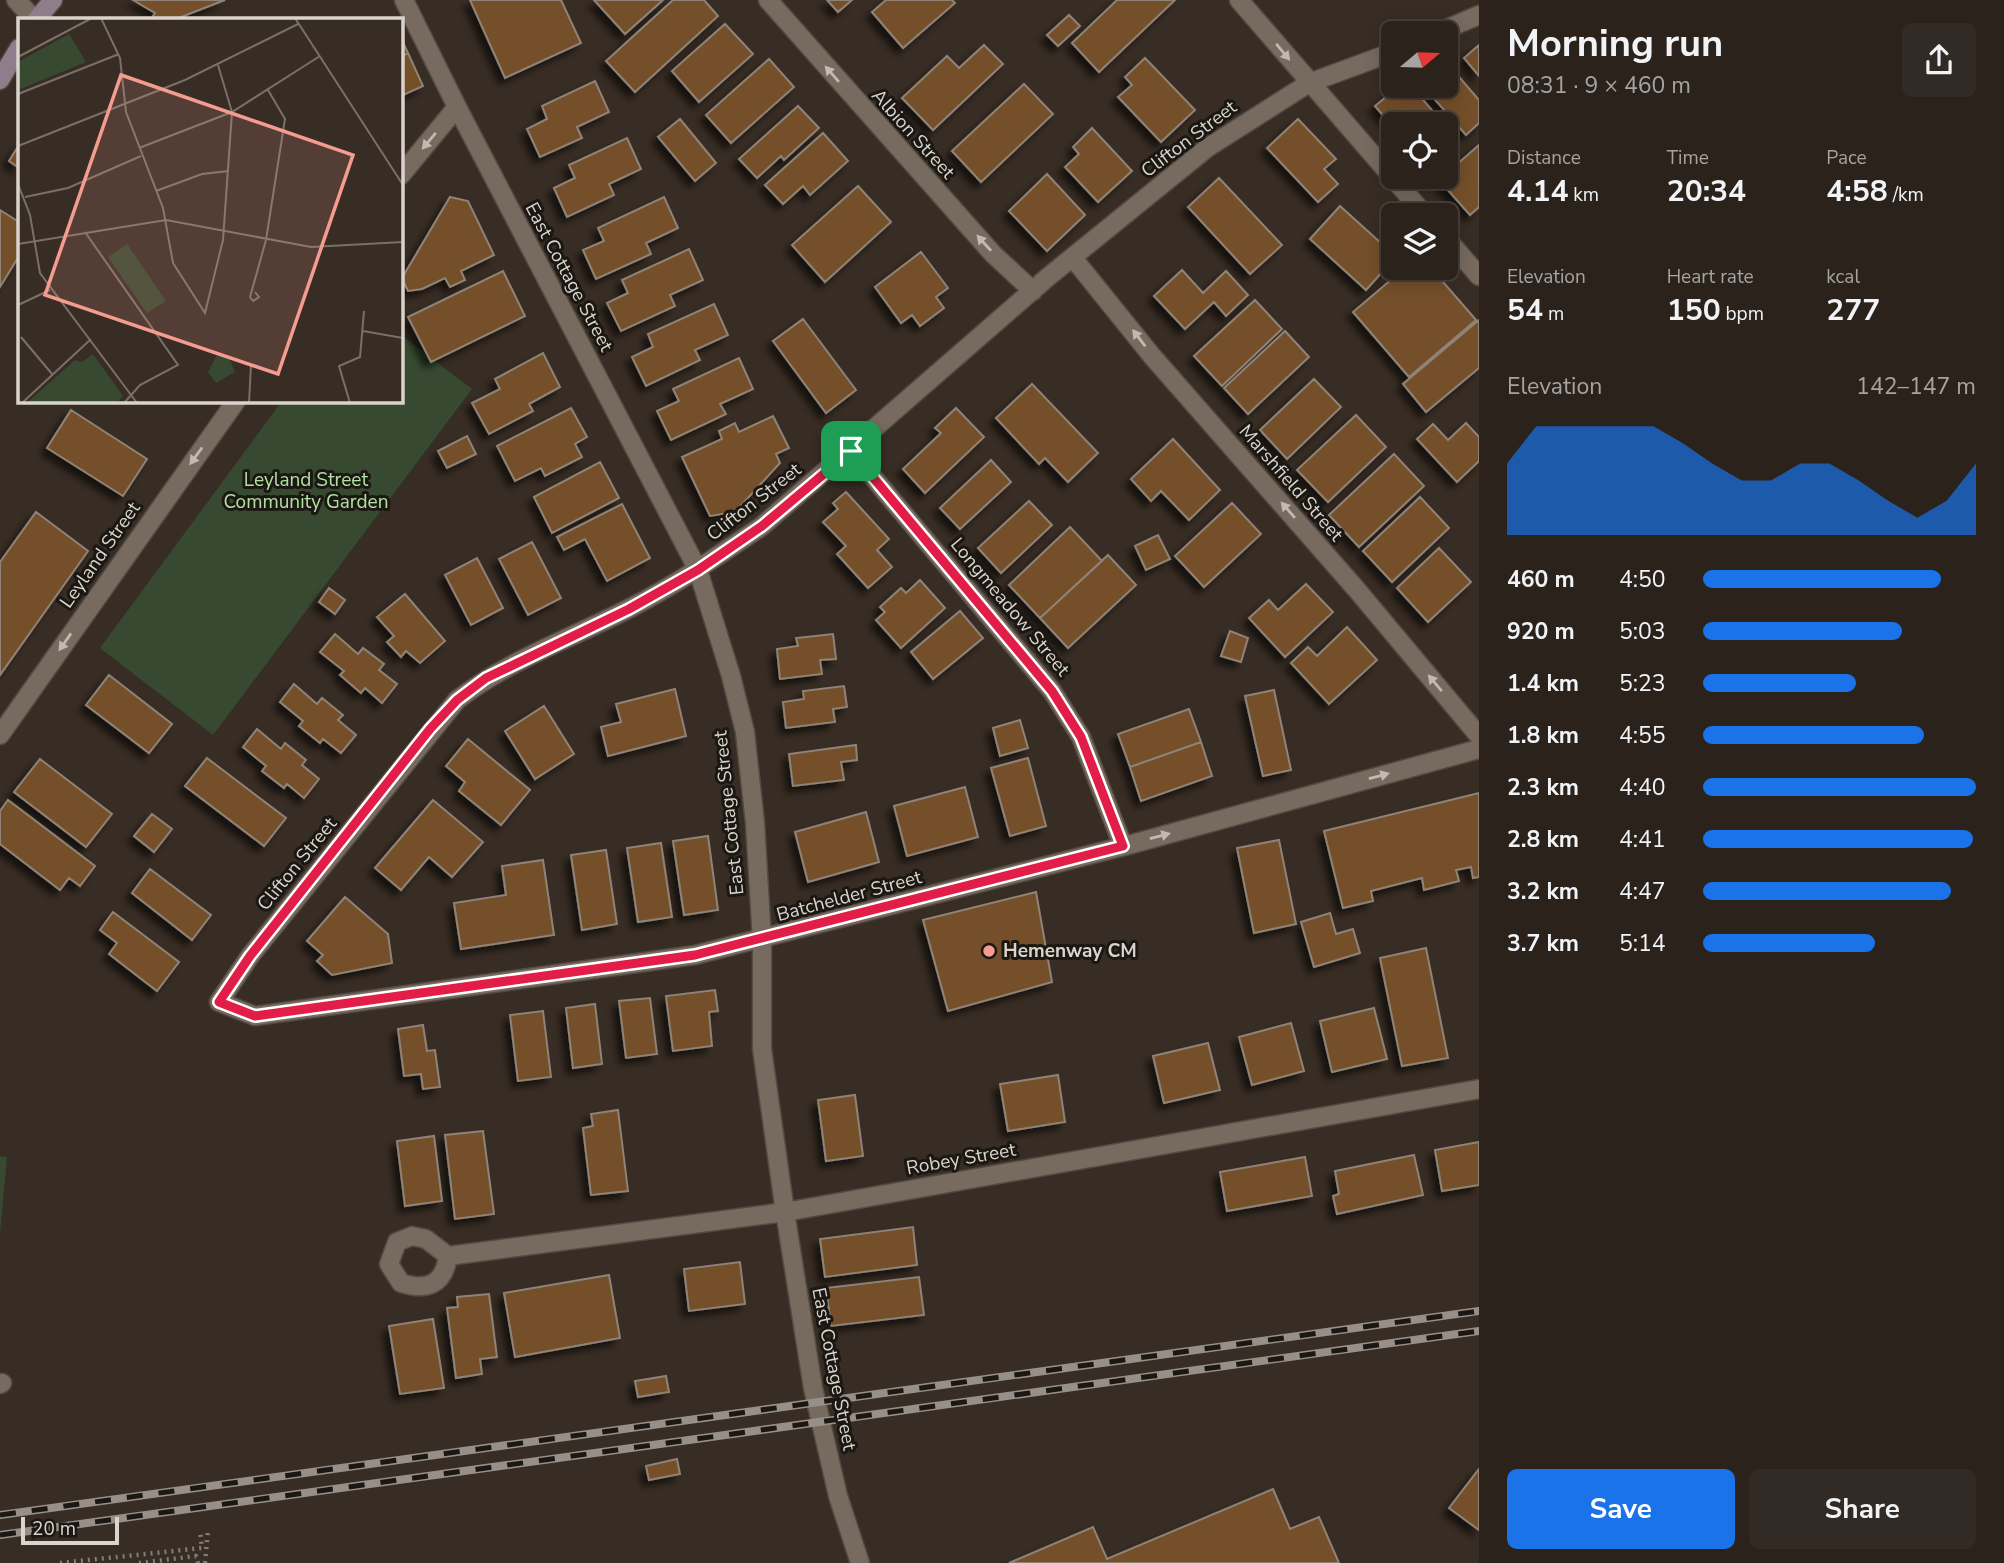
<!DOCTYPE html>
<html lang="en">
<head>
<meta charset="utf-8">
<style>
	:root { --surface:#2a221b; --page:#322a24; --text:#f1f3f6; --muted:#a5a4a3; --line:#463f3a; --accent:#1a73e8 }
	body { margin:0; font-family:"Nunito Sans",sans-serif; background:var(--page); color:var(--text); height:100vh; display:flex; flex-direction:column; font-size:26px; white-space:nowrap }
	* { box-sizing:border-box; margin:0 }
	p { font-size:23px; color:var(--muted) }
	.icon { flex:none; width:38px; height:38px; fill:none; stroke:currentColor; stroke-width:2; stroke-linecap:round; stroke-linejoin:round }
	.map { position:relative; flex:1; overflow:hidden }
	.panel { display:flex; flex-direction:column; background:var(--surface); width:525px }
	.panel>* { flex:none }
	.needle { width:46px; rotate:71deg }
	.tools { position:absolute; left:1381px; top:21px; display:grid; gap:14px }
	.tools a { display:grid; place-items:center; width:77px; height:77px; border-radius:10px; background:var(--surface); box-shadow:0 4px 18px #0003,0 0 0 2px var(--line); font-size:35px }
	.scale { position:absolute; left:21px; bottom:18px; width:98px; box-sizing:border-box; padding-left:7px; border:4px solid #dad4cd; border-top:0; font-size:19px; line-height:24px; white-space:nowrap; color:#dad4cd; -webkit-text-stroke:5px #1b1712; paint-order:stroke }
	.pin { position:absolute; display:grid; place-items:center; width:60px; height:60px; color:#fff; margin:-30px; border-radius:14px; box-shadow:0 4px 10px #0006 }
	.round { display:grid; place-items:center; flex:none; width:74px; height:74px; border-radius:10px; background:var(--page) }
	.headline { display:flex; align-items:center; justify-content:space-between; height:119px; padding:0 28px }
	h1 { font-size:38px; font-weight:700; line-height:52px }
	.stats { display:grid; grid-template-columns:repeat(3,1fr); gap:10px; height:119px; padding:7px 28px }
	.stats div { display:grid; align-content:center }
	.stats b { font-size:30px; font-weight:700 }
	.stats small { font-size:19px; font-weight:400 }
	.stats p { font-size:19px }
	.chart { height:196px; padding:14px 28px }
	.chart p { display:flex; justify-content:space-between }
	.chart svg { width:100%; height:126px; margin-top:7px; fill:var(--accent); opacity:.7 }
	.primary-button { display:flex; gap:14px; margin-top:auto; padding:14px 28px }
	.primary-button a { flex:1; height:80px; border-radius:10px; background:var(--accent); color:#fff; font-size:28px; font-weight:700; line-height:80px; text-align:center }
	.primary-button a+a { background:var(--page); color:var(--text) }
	ul { padding:0 28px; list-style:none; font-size:23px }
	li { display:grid; grid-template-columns:112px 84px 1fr; align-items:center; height:52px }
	li i { height:18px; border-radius:9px; background:var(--accent) }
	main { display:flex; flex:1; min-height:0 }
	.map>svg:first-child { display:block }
</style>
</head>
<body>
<main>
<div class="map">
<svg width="1479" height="1563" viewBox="0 0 1479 1563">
	<defs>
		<filter id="shadow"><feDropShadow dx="-6" dy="6" stdDeviation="3.5" flood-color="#0009"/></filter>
	</defs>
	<rect width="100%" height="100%" fill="#382d24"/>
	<path fill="#374930" d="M401 335 472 389 213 735 100 648 282 401H401Z
		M0 1156 7 1157 0 1234Z"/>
	<path fill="#744f2a" stroke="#8f8377" stroke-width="2" filter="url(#shadow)" d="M133 0H225L176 19H151L155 13Z
		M470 0H561L581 43 505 78Z
		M594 0H663L625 34Z
		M673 0H704L718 16 635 92 606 61Z
		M827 0H852L838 12Z
		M886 0H952L955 3 903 48 872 12Z
		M1117 0H1175L1099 72 1072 43Z
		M1069 15 1080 26 1058 46 1047 35Z
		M725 24 753 54 699 102 672 71Z
		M401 38 408 53 401 57Z
		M984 45 1003 64 933 130 902 98 947 56 959 68Z
		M1479 45V76L1464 58Z
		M408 53 423 86 401 96V57Z
		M1145 58 1195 110 1161 142 1118 97 1132 85 1125 77Z
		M769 59 794 87 731 143 706 115Z
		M1448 64 1479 100V123L1466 135 1423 86H1446Z
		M595 81 609 112 577 127 582 138 540 157 527 129 547 119 542 106Z
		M1024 84 1053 114 981 182 952 151Z
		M1399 86H1411L1444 124 1393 127 1375 106Z
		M798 106 819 128 784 160 781 156 757 178 739 159Z
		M680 119 716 163 695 181 658 137Z
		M1298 119 1336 159 1324 169 1338 184 1318 202 1267 148Z
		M1446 126 1459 142 1446 154Z
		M1092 128 1132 171 1098 202 1065 167 1079 154 1073 147Z
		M823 133 848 161 810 195 803 186 783 204 765 185Z
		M627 138 641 169 609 184 614 195 567 217 554 188 575 178 569 165Z
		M19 145V168L9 161Z
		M1479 145V207L1470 215 1439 180Z
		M1047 174 1085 215 1047 251 1009 211Z
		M1219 178 1282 245 1250 274 1188 207Z
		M858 186 891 222 825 282 792 245Z
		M450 197 468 201 494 255 461 271 465 280 450 287 445 278 422 289 408 291 402 278Z
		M664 197 678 228 646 243 651 254 596 279 583 250 604 241 598 228Z
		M1340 206 1393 254V260L1366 290 1310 239Z
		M0 210 19 222V256L0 287Z
		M689 249 703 280 670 295 675 306 621 331 607 303 628 293 622 280Z
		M921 252 948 288 936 297 944 308 920 326 912 315 901 323 875 287Z
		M1405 268H1431L1476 320 1409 377 1353 312Z
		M1182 270 1203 293 1226 271 1248 295 1226 316 1214 302 1185 329 1154 296Z
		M503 271 525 316 431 362 408 317Z
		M1255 300 1282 329 1222 386 1194 356Z
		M714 304 728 335 695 350 700 360 646 386 632 357 653 347 648 334Z
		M803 319 856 390 826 413 773 341Z
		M1479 320V368L1426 412 1403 384Z
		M1285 331 1309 357 1248 414 1224 388Z
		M543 353 560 387 529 404 533 411 489 434 472 403 500 389 495 379Z
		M739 358 753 389 720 404 726 414 671 440 657 411 679 401 673 389Z
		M1314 379 1341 407 1287 459 1260 430Z
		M1032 384 1098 453 1068 482 1045 458 1039 464 996 418Z
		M571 408 587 437 575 444 582 457 545 476 541 468 515 481 497 446Z
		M956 408 984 437 925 493 903 469 941 433 935 428Z
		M71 410 147 459 123 496 47 448Z
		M1356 415 1386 447 1328 502 1297 470Z
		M773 416 789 448 776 454 780 463 735 512 710 516 682 457 722 439 719 431 735 423 739 432Z
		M1466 423 1479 437V461L1457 482 1417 439 1433 424 1448 440Z
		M467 436 476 454 447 468 438 451Z
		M1173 439 1220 490 1189 520 1161 491 1151 501 1131 479Z
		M1394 454 1424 486 1359 547 1329 515Z
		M991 460 1011 482 960 529 940 508Z
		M600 462 619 498 552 533 534 497Z
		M846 492 889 539 877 550 892 567 868 588 837 554 846 546 823 522 838 509 833 503Z
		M1420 497 1449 528 1392 582 1363 551Z
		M1029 501 1052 525 1001 573 978 548Z
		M1232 503 1261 534 1204 587 1175 556Z
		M622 504 650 558 607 581 585 539 564 550 557 537Z
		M36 512 88 551 0 675V562Z
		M1070 527 1102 561 1040 618 1009 585Z
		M1158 535 1170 559 1146 570 1135 546Z
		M532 542 561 598 528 615 499 559Z
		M1439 548 1471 582 1428 622 1397 588Z
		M1108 555 1136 585 1068 648 1040 618Z
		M477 558 503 608 471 625 445 575Z
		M920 580 945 608 901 648 876 620 885 612 880 607 901 588 906 593Z
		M1306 584 1333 612 1285 657 1249 618 1269 600 1278 610Z
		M329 588 345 600 335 614 319 602Z
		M405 594 445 641 420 663 406 651 401 657 387 642 394 636 377 617Z
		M960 611 983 638 933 679 911 652Z
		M1347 627 1377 660 1329 704 1291 663 1308 647 1317 656Z
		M1230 631 1248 638 1241 662 1221 656Z
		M335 634 358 654 363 648 384 664 379 670 397 684 382 703 365 688 361 693 340 675 344 671 320 652Z
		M833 634 836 659 820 660 822 674 780 679 777 649 798 646 796 638Z
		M109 675 172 724 149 753 86 705Z
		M294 684 317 704 322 698 343 715 338 720 356 735 341 753 323 739 320 743 299 726 303 721 280 702Z
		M844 686 847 707 833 709 835 722 786 728 783 702 804 699 803 691Z
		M675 689 686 736 608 756 601 727 621 722 616 704Z
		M1274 690 1291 770 1263 776 1245 696Z
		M544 706 574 754 535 779 505 731Z
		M1189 709 1201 742 1130 767 1118 734Z
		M1020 720 1028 748 1000 756 993 728Z
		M257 729 281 749 285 743 306 760 302 765 319 779 304 798 287 784 284 788 262 771 266 766 243 747Z
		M468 739 530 790 501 825 459 791 465 782 446 766Z
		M1201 742 1212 776 1141 801 1130 767Z
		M856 745 857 760 841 762 844 780 793 786 789 754Z
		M207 758 286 818 264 846 185 786Z
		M1028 758 1046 826 1010 836 991 768Z
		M40 759 112 814 86 847 14 792Z
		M965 787 978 837 907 856 894 806Z
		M1479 793V877L1473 878 1471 867 1456 870 1459 881 1424 890 1422 878 1371 891 1373 901 1343 908 1324 831Z
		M8 800 95 866 80 886 69 878 60 890 0 844V811Z
		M433 800 483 842 452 877 429 857 401 890 375 868Z
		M866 812 879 862 808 882 795 832Z
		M152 814 172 829 154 852 134 836Z
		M708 836 718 910 684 915 673 841Z
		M1279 840 1296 924 1254 933 1237 848Z
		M661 843 672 917 638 922 627 848Z
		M606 850 617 924 582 930 571 855Z
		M543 860 554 935 461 949 454 903 506 895 502 866Z
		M150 869 211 915 192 940 132 893Z
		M1036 892 1052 982 948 1011 923 920Z
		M345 897 388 934 392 963 332 975 317 961 323 955 307 941Z
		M113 912 179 962 157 991 109 954 117 943 100 930Z
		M1330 913 1336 934 1353 929 1360 953 1314 967 1301 922Z
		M1426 948 1448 1058 1402 1066 1380 958Z
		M715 990 718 1011 709 1012 712 1046 673 1051 666 996Z
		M650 998 657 1054 626 1058 619 1001Z
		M595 1004 602 1064 573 1068 566 1008Z
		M1374 1008 1387 1059 1332 1072 1320 1021Z
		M543 1011 551 1077 518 1081 510 1015Z
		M1291 1023 1304 1071 1252 1085 1239 1037Z
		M423 1025 427 1051 435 1050 440 1087 423 1089 421 1074 404 1076 398 1029Z
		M1208 1043 1220 1090 1164 1103 1153 1056Z
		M1058 1075 1065 1122 1008 1131 1000 1084Z
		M855 1095 863 1156 826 1161 818 1100Z
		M618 1110 628 1191 591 1195 583 1128 593 1126 591 1114Z
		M483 1131 494 1214 455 1219 445 1135Z
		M434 1136 442 1201 405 1206 397 1141Z
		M1479 1142V1185L1442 1191 1435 1150Z
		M1414 1155 1423 1195 1337 1214 1333 1196 1339 1194 1335 1171Z
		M1305 1157 1312 1196 1227 1211 1220 1172Z
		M913 1227 917 1265 825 1277 820 1239Z
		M740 1262 745 1304 689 1311 684 1269Z
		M609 1275 620 1338 515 1357 504 1293Z
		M919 1277 924 1315 831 1326 826 1288Z
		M489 1294 497 1357 480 1359 482 1374 456 1378 447 1308 458 1307 457 1297Z
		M433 1319 444 1388 400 1394 389 1326Z
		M666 1376 669 1392 638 1397 635 1381Z
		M677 1459 680 1474 649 1480 646 1466Z
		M1479 1469V1530L1449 1508Z
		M1273 1489 1290 1529 1319 1517 1339 1563H1009L1093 1527 1107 1559Z"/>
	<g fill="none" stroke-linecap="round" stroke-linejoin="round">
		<defs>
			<path id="minor" d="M16 0 34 19
				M768 0 993 254 1033 291
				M1239 0 1425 215
				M1437 33 1479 15
				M1393 52 1309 83 1207 148 1048 277 762 526C718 556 674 586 626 610 569 639 507 661 457 700L250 956 219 1002 255 1016 695 955 1132 844 1479 749
				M401 175 457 107
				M1446 238 1479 276
				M1073 258 1152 356 1357 590 1479 736
				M851 451 1052 691 1081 737 1123 846
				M0 735 236 401
				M412 1236 426 1239 448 1256C444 1285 427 1291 401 1283L389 1264 397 1242Z
				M448 1256 785 1212 1479 1089
				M0 1384 2 1383"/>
			<path id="tertiary" d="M404 0 457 107 698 570 731 676 745 732 755 823 762 940V1049L785 1212 813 1388 838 1496 860 1563"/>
			<path id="secondary" d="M37 19 53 0
				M0 80 19 48"/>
		</defs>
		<use href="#minor" stroke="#534a42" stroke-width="21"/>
		<use href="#tertiary" stroke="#534a42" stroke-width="21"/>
		<use href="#secondary" stroke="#534a42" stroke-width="21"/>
		<path stroke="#867e76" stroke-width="4.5" stroke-dasharray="2 5" stroke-linecap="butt" d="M60 1563 202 1548 200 1531
			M139 1563 196 1556 198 1563
			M205 1563 208 1530"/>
		<use href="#minor" stroke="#776b60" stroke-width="18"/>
		<use href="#tertiary" stroke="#776b60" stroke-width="18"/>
		<use href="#secondary" stroke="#907d8c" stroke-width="18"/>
		<defs>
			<path id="rail" d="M0 1515 1479 1311
				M0 1535 1479 1331"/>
		</defs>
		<use href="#rail" stroke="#989088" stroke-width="8"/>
		<use href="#rail" stroke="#1b1712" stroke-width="5" stroke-dasharray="16" stroke-linecap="butt"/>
	</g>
	<defs><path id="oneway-solid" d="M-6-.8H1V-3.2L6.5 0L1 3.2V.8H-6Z" transform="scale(1.75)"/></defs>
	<g fill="#c1bab2">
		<use href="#oneway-solid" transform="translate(1283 52) rotate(50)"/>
		<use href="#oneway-solid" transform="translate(832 74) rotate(-131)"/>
		<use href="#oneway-solid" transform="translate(429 141) rotate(130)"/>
		<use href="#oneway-solid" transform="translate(984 243) rotate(-132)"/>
		<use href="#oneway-solid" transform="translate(1139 338) rotate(-127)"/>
		<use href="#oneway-solid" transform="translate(196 456) rotate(126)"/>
		<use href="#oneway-solid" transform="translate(1288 510) rotate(-131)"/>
		<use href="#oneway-solid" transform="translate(65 642) rotate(125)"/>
		<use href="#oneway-solid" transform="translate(1435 683) rotate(-130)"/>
		<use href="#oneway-solid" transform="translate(1379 776) rotate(-15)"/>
		<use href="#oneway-solid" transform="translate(1160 836) rotate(-15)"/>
	</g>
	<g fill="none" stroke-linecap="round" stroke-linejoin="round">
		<defs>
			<path id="route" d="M851 451 1052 691 1081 737 1123 846 695 955 255 1016 219 1002 250 956 430 729 457 700 486 678 629 609 698 570 762 526Z"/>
		</defs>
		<use href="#route" stroke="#fff" stroke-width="14"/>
		<use href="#route" stroke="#e11d48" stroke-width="9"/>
	</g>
	<circle fill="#f59c91" stroke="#1b1712" stroke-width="2.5" cx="989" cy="951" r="7"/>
	<g text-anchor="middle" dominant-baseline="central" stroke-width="6" stroke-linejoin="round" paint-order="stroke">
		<g font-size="19" fill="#dad4cd" stroke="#1b1712">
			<text transform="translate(913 134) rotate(48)">Albion Street</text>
			<text transform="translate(1189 139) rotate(-37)">Clifton Street</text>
			<text transform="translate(569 277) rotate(62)">East Cottage Street</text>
			<text transform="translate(1291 483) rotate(49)">Marshfield Street</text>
			<text transform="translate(754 502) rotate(-38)">Clifton Street</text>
			<text transform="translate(100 555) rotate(-55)">Leyland Street</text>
			<text transform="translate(1010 607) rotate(50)">Longmeadow Street</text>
			<text transform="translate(729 813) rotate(-96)">East Cottage Street</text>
			<text transform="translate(297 864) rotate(-51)">Clifton Street</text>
			<text transform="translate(849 896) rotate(-15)">Batchelder Street</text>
			<text transform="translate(961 1159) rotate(-10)">Robey Street</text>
			<text transform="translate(834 1369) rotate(79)">East Cottage Street</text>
		</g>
		<g font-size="19" fill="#b0e19f" stroke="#1b1712">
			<text x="306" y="480">Leyland Street<tspan x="306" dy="22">Community Garden</tspan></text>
		</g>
		<g font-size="19" font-weight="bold" fill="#dad4cd" stroke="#1b1712" text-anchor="start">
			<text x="1003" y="951">Hemenway CM</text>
		</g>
	</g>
	<g transform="translate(18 18)">
		<rect width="385" height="385" fill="#382d24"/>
		<path d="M51 16 68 44 0 72V44ZM109 226 148 283 129 295 90 239ZM200 335 211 340 217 354 198 365 190 354ZM75 336 105 378 99 385 11 383 57 342 64 344Z" fill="#374930"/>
		<path fill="none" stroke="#797068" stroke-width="2" d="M83 0 102 40 108 94 145 190 155 245 187 295 205 222 214 94 200 47M277 0 385 167M0 39 74 0M0 76 101 36M0 128 167 62 280 6M121 130 214 94 302 38M0 166 12 197 22 255 119 385M138 173 184 156 211 153M7 179 50 170 123 138M67 214 160 347 122 367 106 385M0 226 148 202 293 229 385 224M237 274 241 279 235 283 232 279 248 222 267 101 250 72M0 287 32 272M345 313 385 320M3 319 34 356M4 385 73 321M231 385 233 347M332 385 321 348 342 339 346 293"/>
		<path fill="#f59c91" fill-opacity="0.15" stroke="#f59c91" stroke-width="3.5" d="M103 57 335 137 260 356 27 277Z"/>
		<rect width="385" height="385" fill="none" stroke="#dad4cd" stroke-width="3.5"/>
	</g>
</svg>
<div class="tools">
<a><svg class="needle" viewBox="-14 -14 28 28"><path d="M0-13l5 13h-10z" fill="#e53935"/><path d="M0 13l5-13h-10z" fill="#a5a4a3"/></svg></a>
<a><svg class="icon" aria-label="locate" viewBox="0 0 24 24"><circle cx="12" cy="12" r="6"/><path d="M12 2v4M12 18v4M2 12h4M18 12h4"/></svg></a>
<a><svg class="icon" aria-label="layers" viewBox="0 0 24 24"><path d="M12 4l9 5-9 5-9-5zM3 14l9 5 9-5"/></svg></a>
</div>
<div class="scale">20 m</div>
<div class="pin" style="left:851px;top:451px;background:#1e9e55"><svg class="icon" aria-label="arrive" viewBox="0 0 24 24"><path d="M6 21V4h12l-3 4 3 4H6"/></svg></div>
</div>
<section class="panel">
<div class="headline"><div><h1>Morning run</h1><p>08:31 · 9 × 460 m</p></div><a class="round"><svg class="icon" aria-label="share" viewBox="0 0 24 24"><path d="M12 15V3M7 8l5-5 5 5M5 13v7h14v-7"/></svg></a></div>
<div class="stats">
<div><p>Distance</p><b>4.14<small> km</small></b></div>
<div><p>Time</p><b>20:34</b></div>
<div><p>Pace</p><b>4:58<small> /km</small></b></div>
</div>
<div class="stats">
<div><p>Elevation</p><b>54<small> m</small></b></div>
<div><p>Heart rate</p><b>150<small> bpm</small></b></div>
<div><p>kcal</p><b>277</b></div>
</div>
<div class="chart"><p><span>Elevation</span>142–147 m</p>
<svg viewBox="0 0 160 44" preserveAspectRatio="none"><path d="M0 44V19L10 6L20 6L30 6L40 6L50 6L60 12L70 19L80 25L90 25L100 19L110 19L120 25L130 32L140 38L150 32L160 19V44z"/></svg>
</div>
<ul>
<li><b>460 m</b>4:50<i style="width:87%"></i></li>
<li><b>920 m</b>5:03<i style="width:73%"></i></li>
<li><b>1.4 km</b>5:23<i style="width:56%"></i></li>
<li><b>1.8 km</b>4:55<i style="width:81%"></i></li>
<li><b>2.3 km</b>4:40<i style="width:100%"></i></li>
<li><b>2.8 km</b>4:41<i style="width:99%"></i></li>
<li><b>3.2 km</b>4:47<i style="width:91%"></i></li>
<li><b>3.7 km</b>5:14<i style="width:63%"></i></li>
</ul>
<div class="primary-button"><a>Save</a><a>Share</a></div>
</section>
</main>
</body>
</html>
